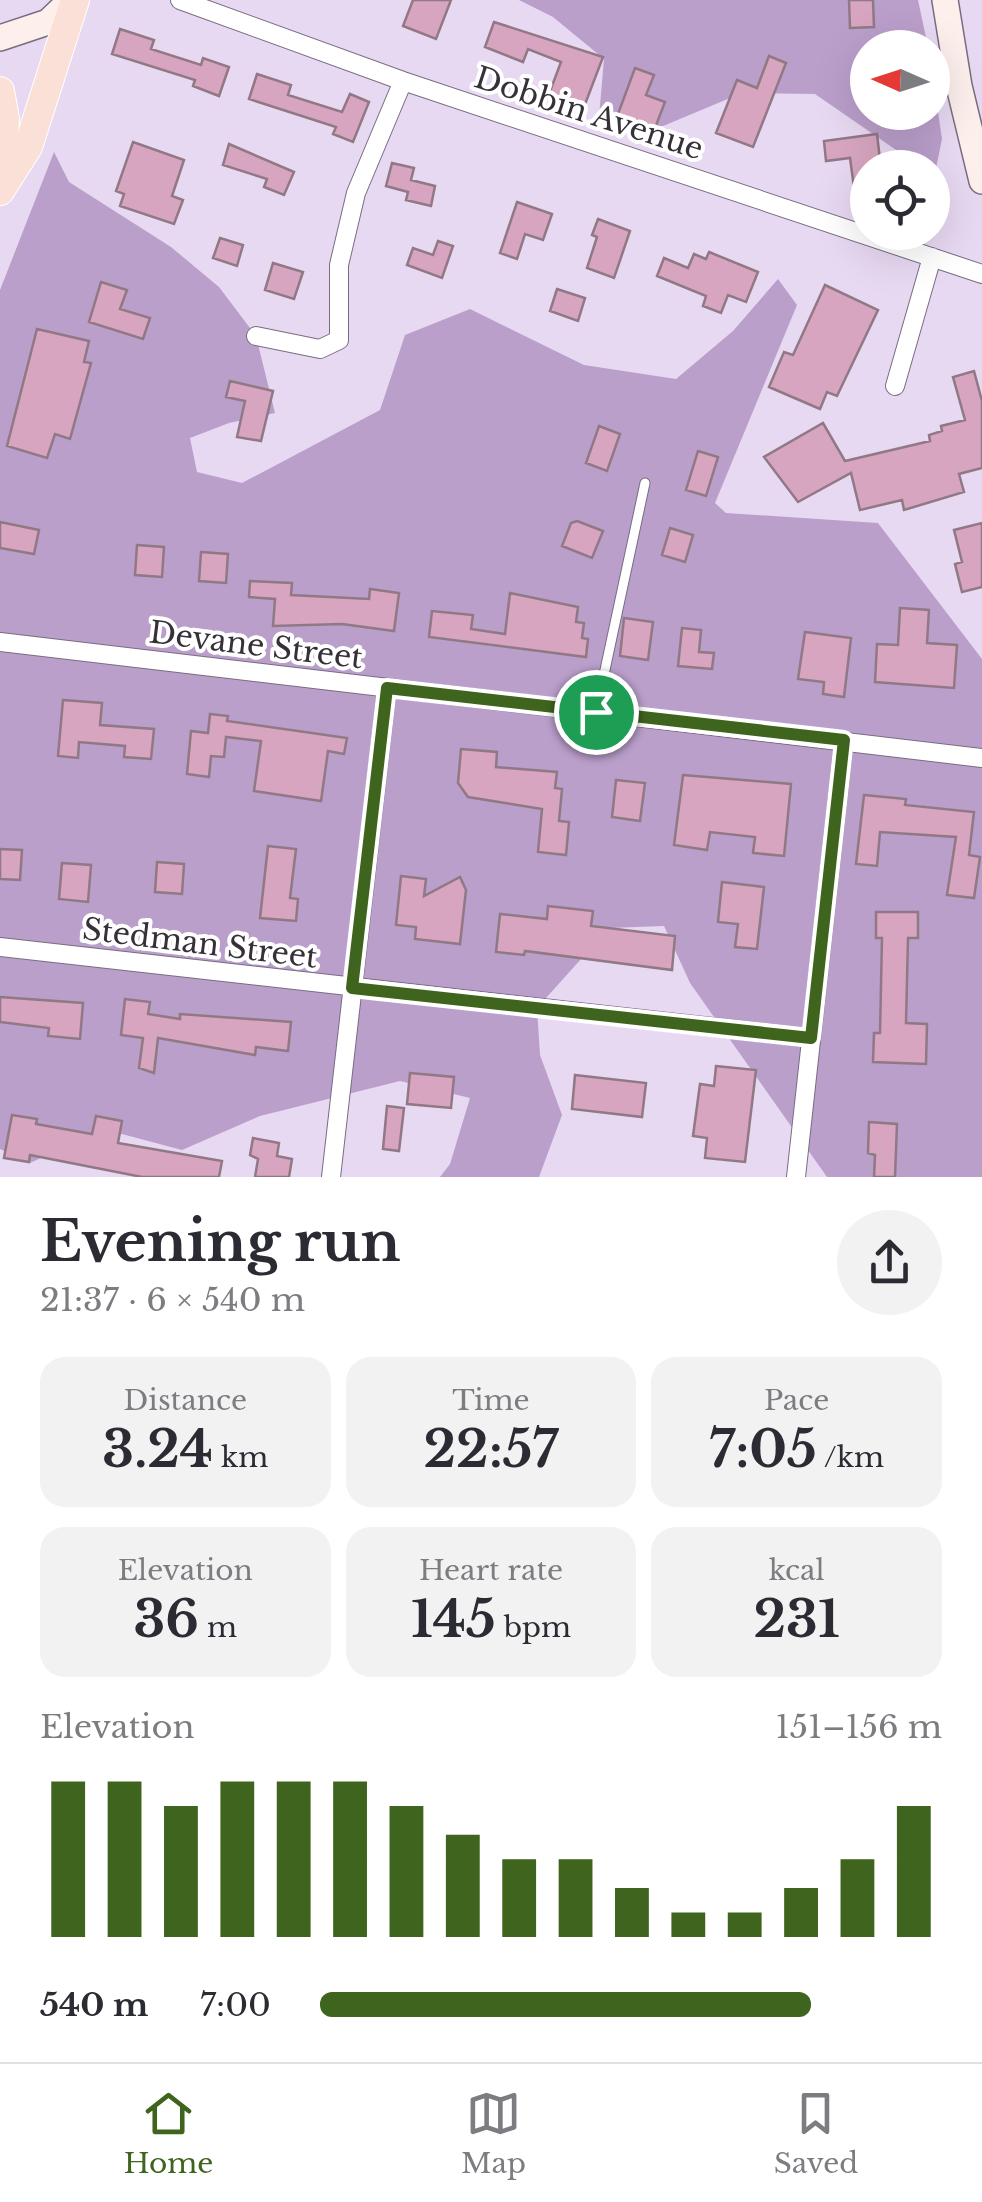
<!DOCTYPE html>
<html lang="en">
<head>
<meta charset="utf-8">
<style>
	:root { --surface:#fff; --page:#f2f2f3; --text:#2b2b33; --muted:#7c7c81; --line:#e1e1e2; --accent:#3f641d }
	body { margin:0; font-family:"Libre Baskerville",serif; background:var(--page); color:var(--text); height:100vh; display:flex; flex-direction:column; font-size:38px; white-space:nowrap }
	* { box-sizing:border-box; margin:0 }
	p { font-size:32px; color:var(--muted) }
	.icon { flex:none; width:55px; height:55px; fill:none; stroke:currentColor; stroke-width:2; stroke-linecap:round; stroke-linejoin:round }
	.map { position:relative; height:1177px; overflow:hidden }
	.sheet { display:flex; flex-direction:column; background:var(--surface); flex:1 }
	.sheet>* { flex:none }
	.needle { width:65px; rotate:273deg }
	.buttons { position:absolute; left:850px; top:30px; display:grid; gap:20px }
	.buttons a { display:grid; place-items:center; width:100px; height:100px; border-radius:50%; background:var(--surface); box-shadow:0 10px 40px #0002; font-size:50px }
	.pin { position:absolute; display:grid; place-items:center; width:85px; height:85px; color:#fff; margin:-42px; border:5px solid #fff; border-radius:50%; box-shadow:0 2px 10px #0007 }
	.round { display:grid; place-items:center; flex:none; width:105px; height:105px; border-radius:52px; background:var(--page) }
	.head { display:flex; align-items:center; justify-content:space-between; height:170px; padding:0 40px }
	h1 { font-size:55px; font-weight:800; line-height:75px }
	.metrics { display:grid; grid-template-columns:repeat(3,1fr); gap:15px; height:170px; padding:10px 40px }
	.metrics div { display:grid; align-content:center; border-radius:25px; background:var(--page); text-align:center }
	.metrics b { font-size:50px; font-weight:800 }
	.metrics small { font-size:28px; font-weight:400 }
	.metrics p { font-size:28px }
	.chart { height:280px; padding:20px 40px }
	.chart p { display:flex; justify-content:space-between }
	.chart svg { width:100%; height:180px; margin-top:10px; stroke:var(--accent); stroke-width:6 }
	ul { padding:0 40px; list-style:none; font-size:32px }
	li { display:grid; grid-template-columns:160px 120px 1fr; align-items:center; height:75px }
	li i { height:25px; border-radius:12px; background:var(--accent) }
	.tab-bar { display:flex; justify-content:space-around; align-items:center; height:140px; border-top:2px solid var(--line); background:var(--surface); font-size:28px; color:var(--muted) }
	.tab-bar a { display:grid; justify-items:center; gap:5px }
	.tab-bar .active { color:var(--accent) }
	.map>svg:first-child { display:block }
</style>
</head>
<body>
<div class="map">
<svg width="982" height="1177" viewBox="0 0 982 1177">
	<rect width="100%" height="100%" fill="#e8d9f2"/>
	<path fill="#ba9fcb" d="M519 0H918L928 47 868 48V112H932L933 78 942 139 936 168 899 152 815 94 742 93 656 129 599 117 604 59 553 17Z
		M54 152 69 182 171 247 219 287 256 336 275 413 229 423 190 438 197 472 242 483 380 410 405 335 470 309 584 365 676 379 733 331 778 279 797 305 715 503 726 513 878 523 982 659V1177H827L690 983 664 926 609 928 537 1008 540 1055 562 1115 539 1177H440L450 1164 470 1098 400 1081 260 1116 182 1150 103 1129 30 1163 0 1149V290Z"/>
	<path fill="#d7a5bf" stroke="#917885" stroke-width="2.5" d="M413 0H451L436 39 403 26Z
		M849 0H873L874 27 850 28Z
		M494 22 603 57 584 107 549 94 561 62 528 49 523 62 485 47Z
		M120 29 154 40 151 49 201 65 203 58 229 67 219 96 193 86 195 80 112 54Z
		M769 56 786 63 753 147 716 133 737 80 757 88Z
		M635 68 654 75 646 95 665 102 655 128 618 114Z
		M257 74 291 85 288 95 342 112 350 94 369 102 353 142 333 134 336 127 249 99Z
		M877 134 881 168H868V216L858 217 850 158 826 161 824 141Z
		M133 142 184 160 172 196 183 200 174 224 120 206 124 194 116 191Z
		M229 144 294 172 284 195 264 187 267 179 223 165Z
		M392 163 414 168 411 180 435 186 431 206 406 200 408 192 386 186Z
		M517 202 552 214 543 240 525 234 517 259 500 253Z
		M598 219 630 231 614 278 587 268 597 237 592 235Z
		M220 238 243 245 237 266 213 258Z
		M438 241 453 246 442 278 407 265 413 248 433 255Z
		M709 252 758 272 746 302 728 295 721 313 703 306 706 296 657 276 664 258 688 268 694 254 706 259Z
		M273 263 303 272 294 299 265 290Z
		M101 282 127 290 120 309 150 318 143 339 89 322Z
		M825 285 878 310 837 396 827 392 820 409 769 387 784 352 793 355Z
		M557 289 585 298 578 321 550 311Z
		M37 329 89 341 84 362 91 363 70 439 55 434 47 458 7 446Z
		M974 371 982 401V468L959 474 964 492 904 510 902 500 860 510 851 473 798 502 764 457 823 423 845 461 930 441 929 435 942 431 941 426 965 420 953 377Z
		M230 381 273 391 261 441 237 437 245 401 226 397Z
		M599 426 620 434 607 471 586 463Z
		M698 451 718 457 706 496 686 490Z
		M577 521 603 531 592 558 562 546 571 523Z
		M0 522 39 530 34 554 0 548Z
		M982 523V587L962 592 955 564 962 562 954 530Z
		M670 528 693 535 685 562 662 555Z
		M137 545 164 547 162 577 135 575Z
		M201 552 228 554 226 583 199 581Z
		M250 581 292 583 291 595 369 599 370 589 399 593 394 631 342 624 273 626 275 599 249 597Z
		M510 593 578 607 576 622 584 623 582 638 588 639 586 657 429 637 432 611 473 615 471 629 505 634Z
		M900 608 929 610 927 643 957 645 954 688 875 682 877 644 898 645Z
		M624 618 653 622 648 660 620 656Z
		M682 628 701 630 699 652 714 653 712 669 678 666Z
		M805 632 851 638 844 697 823 694 824 682 798 679Z
		M63 700 102 703 100 725 154 729 151 759 124 757 125 746 79 742 78 758 58 756Z
		M210 714 228 716 227 721 347 738 344 754 328 751 321 801 254 791 261 741 226 737 224 757 211 756 209 777 187 774 191 731 208 733Z
		M461 749 497 752 496 767 557 772 555 788 562 789 559 821 569 822 566 855 538 852 542 809 468 797 458 783Z
		M683 775 791 784 784 856 753 853 755 837 710 832 707 850 674 845Z
		M616 780 645 783 640 821 612 817Z
		M864 795 906 799 905 805 974 812 969 855 980 857 974 898 947 895 956 837 880 832 877 866 856 864Z
		M268 846 296 849 290 898 298 899 296 921 260 918Z
		M0 849 22 850 20 880 0 879Z
		M157 862 184 864 182 894 155 892Z
		M62 863 91 865 88 902 59 899Z
		M401 876 426 879 424 896 460 877 466 890 460 944 415 939 416 927 396 925Z
		M722 882 764 887 757 949 735 947 738 924 718 922Z
		M548 906 593 911 591 926 675 936 672 970 525 951 524 955 496 952 500 914 547 919Z
		M876 912H918V938H908L906 1023 927 1024 926 1064 873 1062 874 1033H880L882 938H876Z
		M0 997 83 1003 80 1039 48 1036 49 1028 0 1022Z
		M125 999 150 1002 148 1014 180 1019V1014L291 1022 288 1051 256 1047 255 1055 158 1038 154 1073 139 1068 143 1038 121 1035Z
		M716 1066 756 1070 745 1162 705 1158 707 1138 693 1136 700 1084 714 1086Z
		M410 1073 454 1077 451 1108 407 1104Z
		M575 1075 646 1083 642 1117 572 1109Z
		M387 1106 404 1108 399 1151 383 1149Z
		M12 1115 37 1119 36 1124 92 1134 96 1116 122 1121 118 1143 222 1161 219 1177H142L30 1155 29 1162 4 1158Z
		M869 1122 897 1124 895 1177H874L875 1155 868 1153Z
		M253 1138 279 1143 277 1156 292 1159 289 1177H255L258 1159 250 1155Z"/>
	<g fill="none" stroke-linecap="round" stroke-linejoin="round">
		<defs>
			<path id="lane" d="M596 712 645 483"/>
			<path id="street" d="M180 0 403 81 982 274
				M256 336 320 349 339 340V265L356 193 403 81
				M895 386 932 257
				M0 642 982 758
				M0 947 811 1038
				M331 1177 387 688
				M796 1177 844 740"/>
			<path id="secondary" d="M945 0 959 86 982 181
				M0 38 48 22 71 0"/>
			<path id="primary" d="M0 91 5 119 1 184
				M0 191 28 147 75 0"/>
		</defs>
		<use href="#lane" stroke="#796c82" stroke-width="11"/>
		<use href="#street" stroke="#796c82" stroke-width="20"/>
		<use href="#secondary" stroke="#796c82" stroke-width="28"/>
		<use href="#primary" stroke="#fff" stroke-width="30"/>
		<use href="#lane" stroke="#fff" stroke-width="9"/>
		<use href="#street" stroke="#fff" stroke-width="18"/>
		<use href="#secondary" stroke="#fdefeb" stroke-width="25"/>
		<use href="#primary" stroke="#fbe0d7" stroke-width="28"/>
	</g>
	<g fill="none" stroke-linecap="round" stroke-linejoin="round">
		<defs>
			<path id="route" d="M387 688 844 740 811 1038 352 988Z"/>
		</defs>
		<use href="#route" stroke="#fff" stroke-width="20"/>
		<use href="#route" stroke="#3f641d" stroke-width="12"/>
	</g>
	<g text-anchor="middle" dominant-baseline="central" stroke-width="8" stroke-linejoin="round" paint-order="stroke">
		<g font-size="30" fill="#363039" stroke="#fff">
			<text transform="translate(589 113) rotate(18)">Dobbin Avenue</text>
			<text transform="translate(256 645) rotate(7)">Devane Street</text>
			<text transform="translate(200 943) rotate(7)">Stedman Street</text>
		</g>
	</g>
</svg>
<div class="buttons">
<a><svg class="needle" viewBox="-14 -14 28 28"><path d="M0-13l5 13h-10z" fill="#e53935"/><path d="M0 13l5-13h-10z" fill="#7c7c81"/></svg></a>
<a><svg class="icon" aria-label="locate" viewBox="0 0 24 24"><circle cx="12" cy="12" r="6"/><path d="M12 2v4M12 18v4M2 12h4M18 12h4"/></svg></a>
</div>
<div class="pin" style="left:596px;top:712px;background:#1e9e55"><svg class="icon" aria-label="arrive" viewBox="0 0 24 24"><path d="M6 21V4h12l-3 4 3 4H6"/></svg></div>
</div>
<section class="sheet">
<div class="head"><div><h1>Evening run</h1><p>21:37 · 6 × 540 m</p></div><a class="round"><svg class="icon" aria-label="share" viewBox="0 0 24 24"><path d="M12 15V3M7 8l5-5 5 5M5 13v7h14v-7"/></svg></a></div>
<div class="metrics">
<div><p>Distance</p><b>3.24<small> km</small></b></div>
<div><p>Time</p><b>22:57</b></div>
<div><p>Pace</p><b>7:05<small> /km</small></b></div>
</div>
<div class="metrics">
<div><p>Elevation</p><b>36<small> m</small></b></div>
<div><p>Heart rate</p><b>145<small> bpm</small></b></div>
<div><p>kcal</p><b>231</b></div>
</div>
<div class="chart"><p><span>Elevation</span>151–156 m</p>
<svg viewBox="0 0 160 44" preserveAspectRatio="none"><path d="M5 44V6M15 44V6M25 44V12M35 44V6M45 44V6M55 44V6M65 44V12M75 44V19M85 44V25M95 44V25M105 44V32M115 44V38M125 44V38M135 44V32M145 44V25M155 44V12"/></svg>
</div>
<ul>
<li><b>540 m</b>7:00<i style="width:79%"></i></li>
</ul>
</section>
<nav class="tab-bar">
<a class="active"><svg class="icon" aria-label="home" viewBox="0 0 24 24"><path d="M3 11l9-7 9 7M6 9v11h12V9"/></svg>Home</a>
<a><svg class="icon" aria-label="map" viewBox="0 0 24 24"><path d="M3 6l6-2 6 2 6-2v14l-6 2-6-2-6 2zM9 4v14M15 6v14"/></svg>Map</a>
<a><svg class="icon" aria-label="saved" viewBox="0 0 24 24"><path d="M7 4h10v16l-5-4-5 4z"/></svg>Saved</a>
</nav>
</body>
</html>
